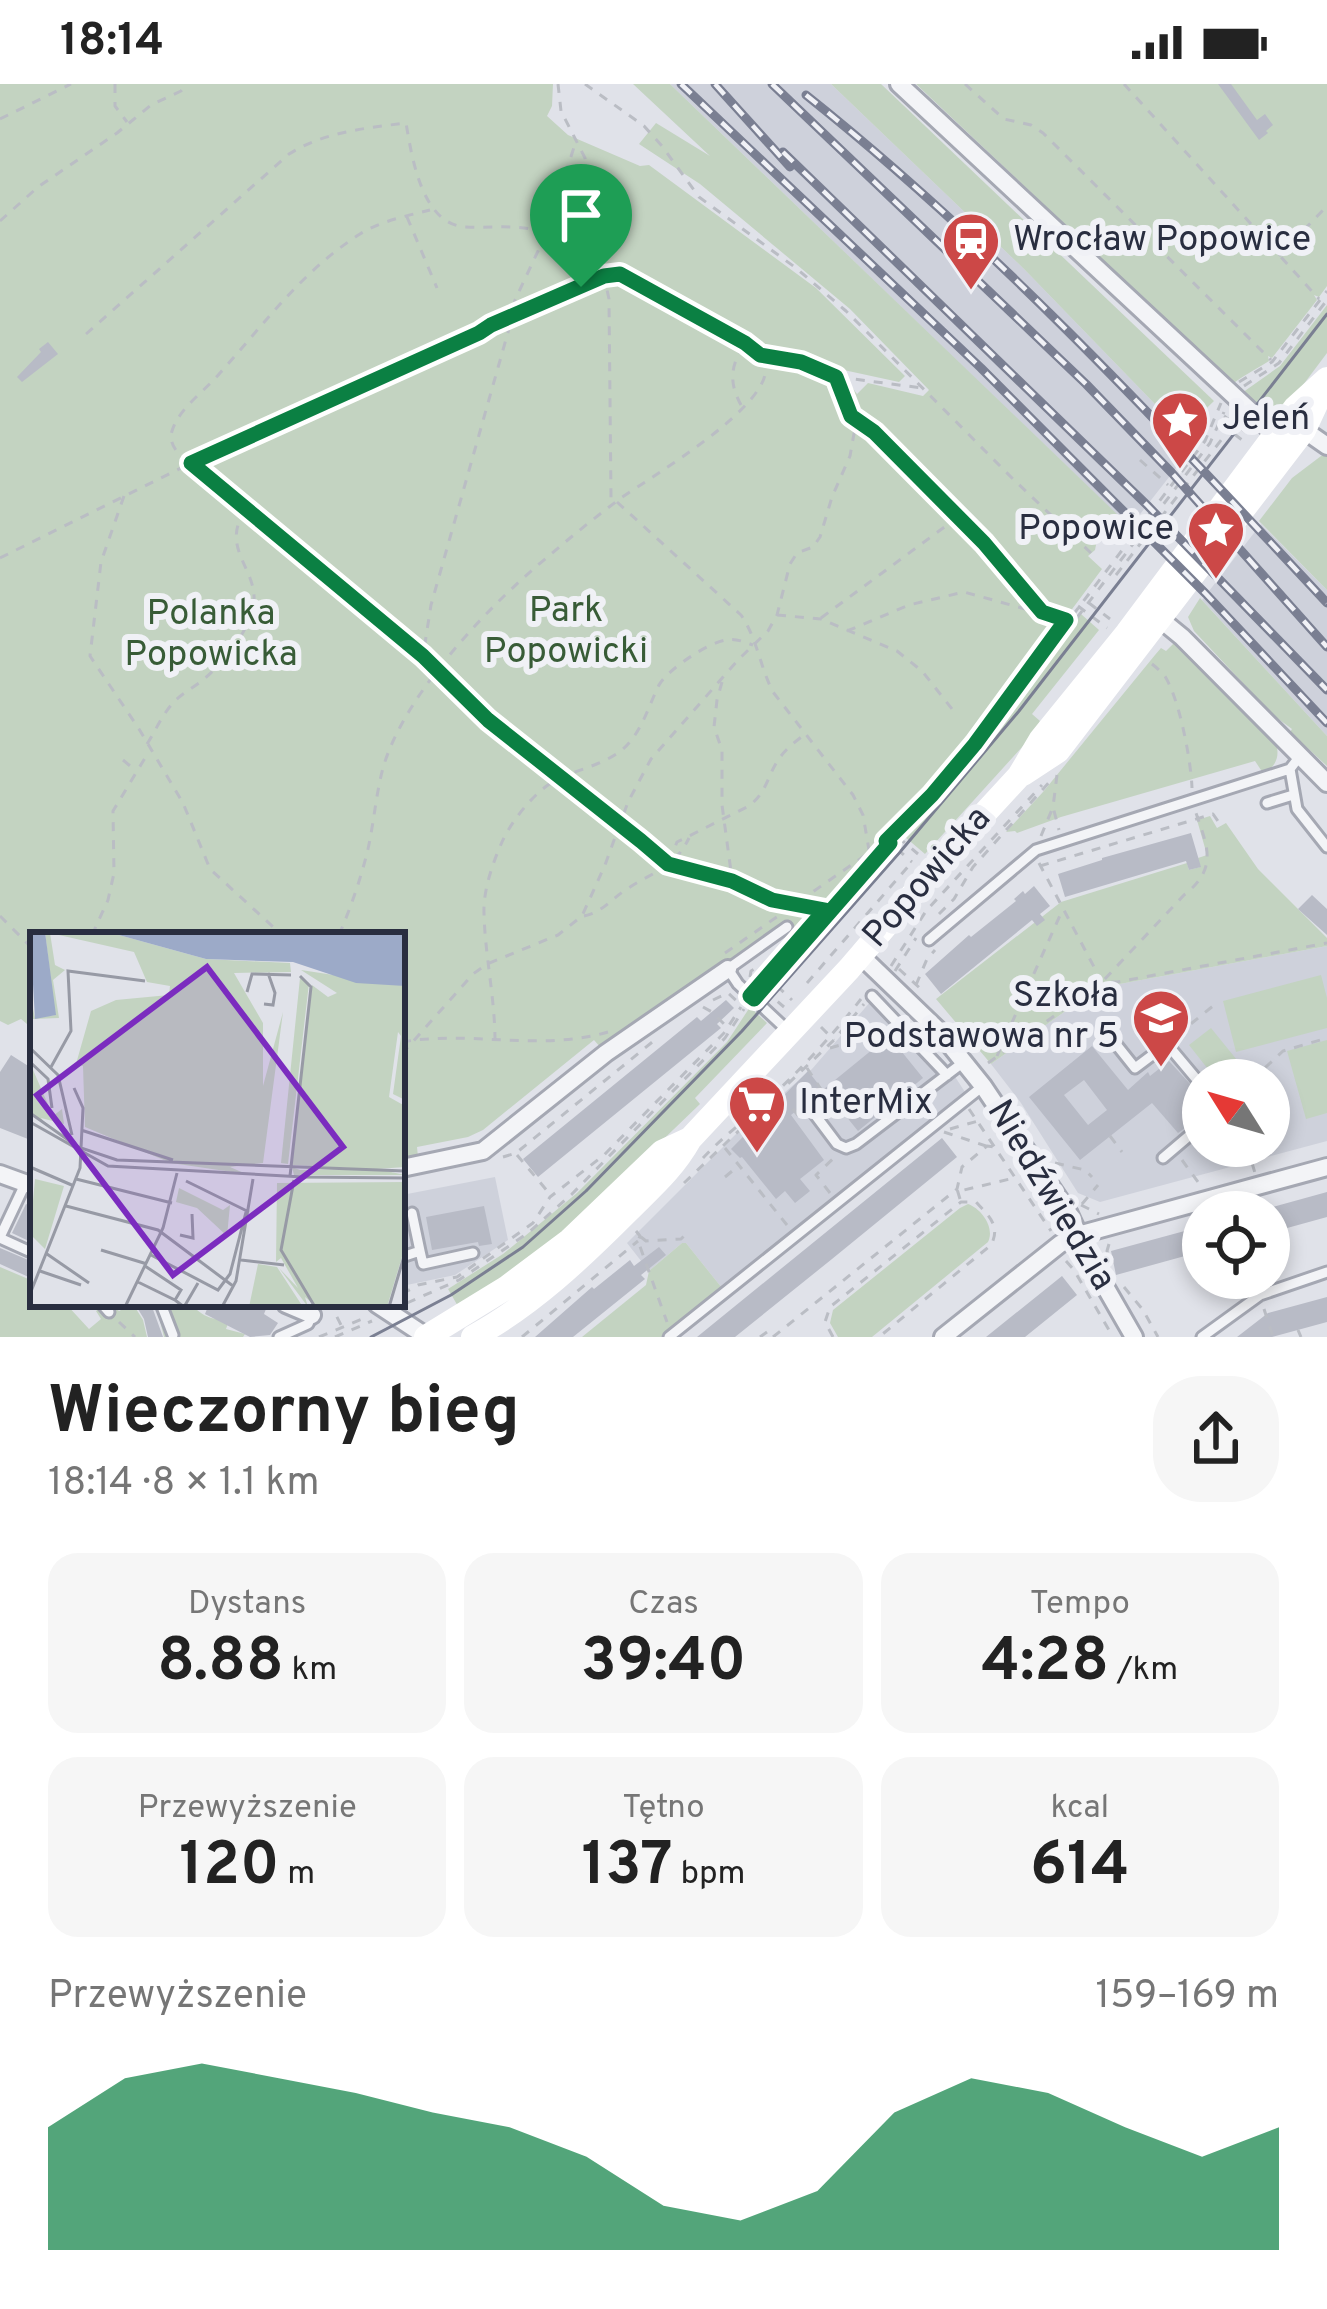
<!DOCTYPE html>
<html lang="pl">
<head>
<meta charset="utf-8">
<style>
	:root { --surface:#fff; --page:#f6f6f6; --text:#222; --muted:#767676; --accent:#0b8043 }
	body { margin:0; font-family:Overpass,sans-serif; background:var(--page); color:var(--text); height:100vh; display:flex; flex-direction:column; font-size:45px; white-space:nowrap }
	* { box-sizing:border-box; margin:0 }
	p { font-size:39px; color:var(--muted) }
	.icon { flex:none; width:66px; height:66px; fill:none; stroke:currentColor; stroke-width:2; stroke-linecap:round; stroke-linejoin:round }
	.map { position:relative; height:1253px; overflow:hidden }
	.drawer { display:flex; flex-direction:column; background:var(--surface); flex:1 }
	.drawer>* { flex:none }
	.needle { width:78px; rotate:307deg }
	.tools { position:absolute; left:1182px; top:975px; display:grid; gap:24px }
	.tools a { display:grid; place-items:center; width:108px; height:108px; border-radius:50%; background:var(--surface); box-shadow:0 6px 18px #0003; font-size:60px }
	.pin { position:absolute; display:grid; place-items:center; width:102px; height:102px; color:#fff; margin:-123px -51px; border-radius:50% 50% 50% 0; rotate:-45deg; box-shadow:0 0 12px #0007 }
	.pin .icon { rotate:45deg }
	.round { display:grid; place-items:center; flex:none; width:126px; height:126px; border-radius:48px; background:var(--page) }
	.headline { display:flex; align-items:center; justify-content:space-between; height:204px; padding:0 48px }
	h1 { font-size:66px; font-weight:700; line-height:90px }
	.metrics { display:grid; grid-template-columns:repeat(3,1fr); gap:18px; height:204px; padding:12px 48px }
	.metrics div { display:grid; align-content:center; border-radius:30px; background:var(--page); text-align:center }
	.metrics b { font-size:60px; font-weight:700 }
	.metrics small { font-size:33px; font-weight:400 }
	.metrics p { font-size:33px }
	.chart { height:336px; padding:24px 48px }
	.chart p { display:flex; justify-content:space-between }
	.chart svg { width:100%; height:216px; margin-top:12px; fill:var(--accent); opacity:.7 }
	.status { display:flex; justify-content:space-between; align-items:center; height:84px; padding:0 60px; background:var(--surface); direction:ltr }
	.status svg { height:33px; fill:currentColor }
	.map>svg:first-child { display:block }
</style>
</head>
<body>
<div class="status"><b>18:14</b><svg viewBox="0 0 49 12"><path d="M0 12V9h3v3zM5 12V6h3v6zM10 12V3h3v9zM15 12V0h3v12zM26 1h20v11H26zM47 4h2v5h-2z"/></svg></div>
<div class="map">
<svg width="1327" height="1253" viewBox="0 0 1327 1253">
	<rect width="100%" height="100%" fill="#e0e2e9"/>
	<path fill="#ced1db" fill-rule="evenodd" d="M670 0H831L1024 185 1182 348 1178 352 1191 365 1130 443Z
		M1261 440 1327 506V652L1202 516Z
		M1327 862V1057L1100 1118 1078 1109 1021 1019 991 980 1098 904ZM1203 996H1269V1062H1203Z
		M878 909 946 979 965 1008 722 1204 686 1159H682L649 1187 627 1159 737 1049 812 985Z
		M495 1093 508 1156 455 1191 402 1202V1111Z"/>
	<path fill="#c3d3c1" d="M0 0H553L552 22 547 32 568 51 640 82 649 81 816 204 905 292 899 298 839 285 857 310 868 299 923 312 929 306 850 225 700 100 639 60 656 39 710 72 633 0H670L1118 431 1101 436 1095 466 1088 472 1102 485 979 650 919 721 901 736 791 861 786 857V852L796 844 790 836 601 964 594 956 483 1046 468 1053 417 1063 418 1073 402 1076V851H33V945L21 935 8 941 0 937Z
		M831 0H881L1214 317 1182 348 1024 185Z
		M916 0H1327V202L1319 213 1314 211 1317 216 1272 274 1268 272 1269 277C1255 286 1242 292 1229 303L1211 278Z
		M1327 221V269L1282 329C1264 339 1252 323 1239 311L1280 282Z
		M1325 369 1327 371V506L1259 437 1292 394Z
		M1200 514 1327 652V682L1290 648 1292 645 1273 631 1194 547 1188 533Z
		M1081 530 1099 546 1032 630 1040 637 1033 651 925 770 905 753V747C974 686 1026 603 1081 530Z
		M1176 557 1276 659C1280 673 1276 683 1263 689L1255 677 1061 733 1017 749 1015 747 1006 748 1043 708 1155 571 1161 564 1166 567Z
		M1210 732 1217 744 1226 739 1258 785 1327 854V862L1098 904 991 980 936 915 1061 818 1187 779 1189 786 1200 783 1198 774 1207 771 1197 736Z
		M1321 891 1327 914V944L1236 968 1223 917Z
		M750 923 767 939 695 1014 700 1020 567 1148 459 1224 448 1205 503 1170 577 1109 727 958Z
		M1211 944 1237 976 1215 994 1189 961Z
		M1327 956V1029L1306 1035 1287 967Z
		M968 1120C982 1125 995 1144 988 1158L872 1253H838L830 1239 833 1226 960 1124Z
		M682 1159H686L722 1204 661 1253H582L646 1201 649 1187Z
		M0 1183 33 1197V1220H66L89 1245 101 1235 96 1227 106 1220H112L119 1227 133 1220 143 1236 147 1253H0Z
		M175 1220H198L197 1226C210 1236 218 1238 232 1228L226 1245 245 1250 243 1253H164L158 1229Z"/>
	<path fill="#b8bbc6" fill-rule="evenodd" d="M1218 0H1231L1257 36 1265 30 1273 41 1266 47 1268 49 1259 56Z
		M48 258 58 270 22 298 17 293 41 268 39 265Z
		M1191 749 1201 783 1189 786 1186 777 1065 813 1058 790 1102 776V774Z
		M1034 802 1050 822 1040 830 1045 836 1037 842 1032 836 941 910 925 890 969 851 971 853 1016 817 1014 815 1023 807 1025 810Z
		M1312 811 1327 825V851L1298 825Z
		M726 916 734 924 717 940 721 944 538 1093 523 1075 697 933 701 937Z
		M889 952 923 994 858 1047 824 1005Z
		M1092 962 1128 1006 1148 988 1150 992 1169 977 1203 1014V1031L1178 1049 1152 1019 1080 1076 1029 1013ZM1084 996 1107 1026 1088 1041 1064 1011Z
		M11 971 33 985V1057L0 1044V988Z
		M808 987 823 1006 791 1031 824 1076 800 1095 810 1107 795 1119 785 1107 776 1115 742 1073 740 1074 731 1065Z
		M942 1054 957 1073 832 1175 735 1253H697Z
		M1327 1108V1133L1269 1149V1124Z
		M26 1120 33 1123V1159L12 1149Z
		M484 1122 492 1160 479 1162 478 1158 432 1166 426 1133Z
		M1203 1142V1167L1116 1191 1111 1167Z
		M659 1163 666 1171 641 1191 645 1195 573 1253H535L592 1203 594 1205 630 1176 634 1182Z
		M0 1164 33 1178V1195L0 1180Z
		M1062 1192 1077 1211 1025 1253H986Z
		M1327 1213V1238L1272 1253H1237L1268 1229Z
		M135 1220H151L163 1253H148L144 1235Z
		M209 1220H237L243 1223 245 1220H255L266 1225 264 1230 278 1239 270 1251 250 1253 205 1230Z"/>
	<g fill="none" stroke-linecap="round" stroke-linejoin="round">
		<defs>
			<path id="lane" d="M1290 685 1297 725 1327 763
				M1267 719 1293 711
				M929 856 1036 766 1290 685 1300 672
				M872 912 947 991
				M786 945 738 900 728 885 787 843
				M1104 945 1135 984 1167 960 1203 1003
				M813 1028 837 1060 846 1064 856 1060 965 977
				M1163 1074 1203 1040
				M0 1153 26 1098
				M0 1154 33 1169
				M420 1167 423 1180 473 1169
				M402 1173 420 1167 412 1129
				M102 1220 109 1228
				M161 1220 173 1251
				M279 1253 308 1240 312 1231
				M669 1253 983 1002
				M1202 1253 1260 1211 1327 1188"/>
			<path id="street" d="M899 0 1276 351
				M1304 346 1327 362
				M1160 535 1182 553 1327 699
				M860 871 938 946 983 1002 1069 1130 1091 1178 1134 1253
				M402 1084 483 1067 606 969 728 885
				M0 1090 33 1102
				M286 1220 312 1231
				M377 1220 427 1253
				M943 1253 1060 1160 1078 1151 1327 1083"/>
		</defs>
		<use href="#lane" stroke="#a5a8b3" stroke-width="15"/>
		<use href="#street" stroke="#a5a8b3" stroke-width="22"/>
		<path stroke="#babdc4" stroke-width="3" stroke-dasharray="9 9" stroke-linecap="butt" d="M115 0V22L127 38
			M558 0 561 27 585 74 587 94 585 130 592 162 604 192 609 215 611 414 613 420
			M585 0 644 42 662 62 699 113 796 184 846 227 1013 395 1091 469
			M965 0 1004 35 1031 41 1043 49 1271 276
			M1124 0 1319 215
			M0 35 71 0
			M407 133 437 204
			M0 137 38 103 117 49 151 21 181 7 188 0
			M1279 172 1327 122
			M86 250 289 70C324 48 366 44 406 39 412 74 422 141 466 143 488 144 509 141 531 145 554 151 577 167 598 178
			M838 293 922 304
			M1239 298 1272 278 1327 207
			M1244 302 1279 279 1327 216
			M741 321C728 297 731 281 745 259
			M851 332 875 348 984 459 1042 528
			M1224 332 1250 351
			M1220 339 1246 359
			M1140 376 1168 401
			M188 379C179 370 168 361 172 347 179 324 205 307 220 289 265 239 302 187 360 150 381 137 406 132 430 126
			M192 379 245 426 423 572 488 636 560 696 607 729 655 770 668 780 732 797 773 816 825 826
			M124 412 101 478 90 572 139 645 183 719 210 785 282 851
			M617 418 741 531C757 554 760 583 773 608L853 711 863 731 869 766
			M0 474 189 380 479 249 491 241 512 234 515 216 546 150 576 57
			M1116 491 1229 346
			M1089 519 1110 535
			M1078 522 1107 544
			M777 531 821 535 897 567 922 587 956 630
			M821 534 958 433
			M847 547 909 521 964 508 1065 536
			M1152 580C1157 584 1163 589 1166 594 1180 618 1191 677 1192 704
			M722 598 717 616 714 643 722 666V721L732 795
			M147 660C156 646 162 631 173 619 181 610 193 604 203 596 224 578 244 554 252 527 264 489 219 468 244 428
			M123 676 135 686
			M1057 691 1053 723 1059 746
			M1041 752 1053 723
			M898 753 918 770
			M897 765 912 778
			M669 778 677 758 749 722C769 706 767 690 781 672 787 664 796 657 804 651
			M1039 779 1102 898H1117L1327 859
			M1040 782 1213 730 1220 740
			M939 830 954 815 973 783 1052 695
			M0 832 33 865
			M584 832C603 828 611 815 627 805 652 788 674 785 689 754
			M92 851 108 816 114 789 113 727 148 669
			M339 851C351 823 361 794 368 765 374 738 376 710 383 684 404 610 491 519 550 471 573 451 597 432 621 414 656 390 755 331 765 291 767 282 765 281 761 273
			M725 869 870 768
			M891 882 926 827 1042 701
			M899 885 923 907
			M895 887 916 854
			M750 893 751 887 758 883 768 889
			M807 899 912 778
			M775 901 895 763
			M916 901 927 875 935 866
			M759 902 975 660 1205 357 1221 319
			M777 902 792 916
			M763 905 890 759 930 720 980 661 1210 359 1224 328
			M764 906 784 923
			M713 916 728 909 740 920
			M703 923 712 928 727 943
			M821 943 834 956
			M1177 951 1218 918
			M495 957C495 914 485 872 484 829 483 807 493 778 502 758 511 738 530 714 548 701 569 686 600 684 623 665 642 648 648 623 659 601 667 586 709 558 726 556 736 554 744 558 753 561
			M402 958C471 946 540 968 608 948
			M830 964 890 947
			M402 970 473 890 487 880 558 851 582 832 605 781 628 718 651 675 739 575 768 547 777 531 790 480 797 469 813 463 820 453 832 413 850 372 855 344 836 293C823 286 810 281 795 277 774 271 764 274 745 259L620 190 604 192 512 234 431 521 423 572
			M997 972 1062 827
			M988 979 1102 898 1184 811C1219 784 1207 762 1195 726
			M807 984 828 1016 824 1020
			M1252 996 1283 967 1327 954
			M781 1011 802 1036
			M969 1025 1051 1147
			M950 1045 978 1037
			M944 1048 986 1062
			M1110 1052 1122 1068
			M1247 1062 1255 1089
			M725 1064 787 1141
			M517 1071 549 1109
			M503 1073 516 1069 656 955
			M703 1074C721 1055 741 1039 761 1022 796 991 832 952 861 915
			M1182 1076 1201 1102
			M1055 1079 1085 1086 1092 1093
			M725 1093 737 1083
			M684 1099 834 956 864 920
			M830 1109 816 1091 836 1072
			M960 1115 957 1105 964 1106 1014 1094
			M1082 1120 1098 1101
			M1081 1121 1099 1130
			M636 1147 640 1152 638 1157 667 1238
			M641 1153 646 1157 681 1155 688 1148
			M1109 1160 1107 1167 1111 1180
			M1066 1177 1074 1186 1113 1253
			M1124 1203 1143 1226 1158 1253
			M402 1210 418 1201 457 1193 533 1139 550 1113 604 1071 724 949 741 923
			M407 1219 459 1196 528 1149 572 1110 725 954 744 925
			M325 1223H332L341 1241
			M1264 1225 1273 1253
			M119 1238 135 1253
			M1298 1246 1301 1253
			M319 1253 367 1233
			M335 1253 372 1237
			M522 1253 638 1157
			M760 1253 767 1248
			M773 1253 957 1105 962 1083 987 1062 995 1063
			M833 1253 825 1238 830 1223 961 1118H976C989 1132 1001 1142 991 1161L879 1253"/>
		<use href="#lane" stroke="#f3f4f7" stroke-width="9"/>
		<use href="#street" stroke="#f3f4f7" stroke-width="16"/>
		<path stroke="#fff" stroke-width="24" d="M1023 690 1058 667 1304 346 1324 303
			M426 1253 506 1204 570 1156 662 1068 690 1055
			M473 1253C532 1221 581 1174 628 1127 653 1102 673 1085 690 1055L849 885 949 768 1019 692 1041 655 1127 549 1295 324 1327 295"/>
		<path stroke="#7a7f92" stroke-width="3" d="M371 1253 451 1211 523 1163 586 1107 742 947 900 768 1019 627 1327 230"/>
		<defs>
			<path id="rail" d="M681 0 981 284 1206 510 1327 639
				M715 0 790 83
				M772 0 1086 300 1172 389 1327 563
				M806 11C996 162 1162 342 1327 519
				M783 68 1147 421 1327 606"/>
		</defs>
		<use href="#rail" stroke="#7a7f92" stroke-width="9"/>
		<use href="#rail" stroke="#f0f1f6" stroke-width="4.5" stroke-dasharray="14" stroke-linecap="butt"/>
	</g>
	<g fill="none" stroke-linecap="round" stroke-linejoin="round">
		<defs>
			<path id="route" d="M620 190 745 259 760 271 801 278 836 293 851 332 874 348 984 459 1042 528 1066 536 975 660 932 711 886 757 890 759 754 915 750 912 825 826 772 816 732 797 668 780 641 757 488 636 423 572 191 379 479 249 491 241 604 192Z"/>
		</defs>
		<use href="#route" stroke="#fff" stroke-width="24"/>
		<use href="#route" stroke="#0b8043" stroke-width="15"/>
	</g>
	<defs>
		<symbol id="station-pin" viewBox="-11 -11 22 30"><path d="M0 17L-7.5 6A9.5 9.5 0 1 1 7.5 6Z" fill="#cc4847" stroke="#f0f1f6"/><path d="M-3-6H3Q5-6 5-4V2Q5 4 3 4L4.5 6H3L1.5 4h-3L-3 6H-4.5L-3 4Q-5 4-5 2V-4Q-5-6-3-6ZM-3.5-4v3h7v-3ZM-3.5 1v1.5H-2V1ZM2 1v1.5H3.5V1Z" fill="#fff"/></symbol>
		<symbol id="sight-pin" viewBox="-11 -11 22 30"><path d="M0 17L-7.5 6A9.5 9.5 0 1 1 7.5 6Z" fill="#cc4847" stroke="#f0f1f6"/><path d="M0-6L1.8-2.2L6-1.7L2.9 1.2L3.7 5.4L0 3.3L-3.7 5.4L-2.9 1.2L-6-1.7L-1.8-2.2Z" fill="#fff"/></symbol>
		<symbol id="school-pin" viewBox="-11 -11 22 30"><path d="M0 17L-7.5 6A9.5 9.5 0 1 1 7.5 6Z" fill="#cc4847" stroke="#f0f1f6"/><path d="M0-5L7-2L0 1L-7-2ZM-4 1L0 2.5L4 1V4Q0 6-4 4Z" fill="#fff"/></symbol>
		<symbol id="supermarket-pin" viewBox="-11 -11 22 30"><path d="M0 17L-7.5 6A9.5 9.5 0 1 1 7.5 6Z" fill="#cc4847" stroke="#f0f1f6"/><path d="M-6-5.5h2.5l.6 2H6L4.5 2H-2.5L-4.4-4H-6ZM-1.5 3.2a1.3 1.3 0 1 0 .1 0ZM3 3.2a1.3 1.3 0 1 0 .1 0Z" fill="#fff"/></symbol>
	</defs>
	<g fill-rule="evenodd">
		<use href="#station-pin" x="938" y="124" width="66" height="90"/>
		<use href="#sight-pin" x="1147" y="303" width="66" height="90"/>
		<use href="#sight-pin" x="1183" y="413" width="66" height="90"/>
		<use href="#school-pin" x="1128" y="901" width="66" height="90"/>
		<use href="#supermarket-pin" x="724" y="987" width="66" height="90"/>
	</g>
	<g text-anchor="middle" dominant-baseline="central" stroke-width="12" stroke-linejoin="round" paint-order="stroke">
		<g font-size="36" fill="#292e40" stroke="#f0f1f6" text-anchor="start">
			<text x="1013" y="157">Wrocław Popowice</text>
			<text x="1222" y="336">Jeleń</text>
			<text x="1174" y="446" text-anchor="end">Popowice</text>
			<text x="1119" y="913" text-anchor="end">Szkoła<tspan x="1119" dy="41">Podstawowa nr 5</tspan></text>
			<text x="799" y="1020">InterMix</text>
		</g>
		<g font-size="36" fill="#385c37" stroke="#f0f1f6">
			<text x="566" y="528">Park<tspan x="566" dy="41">Popowicki</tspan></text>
			<text x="211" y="531">Polanka<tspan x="211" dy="41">Popowicka</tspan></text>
		</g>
		<g font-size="36" fill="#292e40" stroke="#f0f1f6">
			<text transform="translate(928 794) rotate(-49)">Popowicka</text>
			<text transform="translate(1050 1112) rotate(59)">Niedźwiedzia</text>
		</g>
	</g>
	<g transform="translate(30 848)">
		<rect width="375" height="375" fill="#e0e2e9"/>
		<path d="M15 0H78L176 27 260 31 261 40 204 41 233 91V154L253 80 233 231 200 235 216 242 141 231 55 195 53 134 46 132 61 79 86 68 139 63 140 54 117 50 104 20 20 1 25 33 35 38 23 48 29 86 3 87 0 63 5 86 25 83ZM271 38 375 54V168L363 162 371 104 368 100 359 165 375 174V235L347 237 375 243H264L262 235 270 238 338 237 262 233 282 53 298 65 307 61ZM270 46 279 51 258 232 251 231ZM0 131 23 184 32 177 34 192 11 186 15 192 0 180ZM5 247 34 254 15 317 0 302ZM375 250V315L357 375H287L275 365 278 375 249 336 268 356 251 326 246 330 247 251ZM149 256 193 278 200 273 197 304 167 276 146 270ZM228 332 247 335 273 375H219Z" fill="#c3d3c1"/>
		<path d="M0 0H15L26 83 5 87ZM78 0H375V54L326 51 263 30 176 27Z" fill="#9caac8"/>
		<path fill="none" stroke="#979aa5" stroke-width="3" d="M217 60 222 42 261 43M234 72 243 73 245 61 238 41M0 116 28 143 42 203M0 130 18 147 22 176M21 135 41 99 38 39 115 49M0 181 48 215 87 228 375 239M0 190 78 234 273 245M51 198 143 228M0 235 44 254M260 244 281 55 270 44M271 245 375 246M46 247 142 271M264 248 251 318 285 375M156 249 219 280M36 274 128 298 203 354M150 303 163 306 162 282M71 318 117 332M17 322 59 351M121 323 188 358 200 342 216 280M211 328 254 333M10 339 51 353M108 350 145 368 151 358 115 334M0 362 50 236 53 176 44 156M145 368 154 375 168 351M95 375 133 296 147 241M192 375 206 349 223 247M359 375 375 321"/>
		<path fill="#7b2cbf" fill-opacity="0.15" stroke="#7b2cbf" stroke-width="6" d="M177 35 313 215 143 343 7 163Z"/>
		<rect width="375" height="375" fill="none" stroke="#292e40" stroke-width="6"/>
	</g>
</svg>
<div class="tools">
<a><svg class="needle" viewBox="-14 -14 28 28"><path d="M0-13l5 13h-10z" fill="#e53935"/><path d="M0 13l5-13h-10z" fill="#767676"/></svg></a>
<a><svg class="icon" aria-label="locate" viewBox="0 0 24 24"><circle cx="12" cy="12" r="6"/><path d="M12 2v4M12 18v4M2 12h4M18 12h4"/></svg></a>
</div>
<div class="pin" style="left:581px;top:203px;background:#1e9e55"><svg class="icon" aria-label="arrive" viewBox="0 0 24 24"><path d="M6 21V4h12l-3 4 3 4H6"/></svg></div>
</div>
<section class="drawer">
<div class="headline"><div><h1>Wieczorny bieg</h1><p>18:14 · 8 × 1.1 km</p></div><a class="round"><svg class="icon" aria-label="share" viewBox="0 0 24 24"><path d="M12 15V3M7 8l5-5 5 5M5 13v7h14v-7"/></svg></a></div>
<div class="metrics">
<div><p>Dystans</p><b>8.88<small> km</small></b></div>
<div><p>Czas</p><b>39:40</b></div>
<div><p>Tempo</p><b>4:28<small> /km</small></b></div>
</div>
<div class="metrics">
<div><p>Przewyższenie</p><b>120<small> m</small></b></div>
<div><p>Tętno</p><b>137<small> bpm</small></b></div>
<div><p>kcal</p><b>614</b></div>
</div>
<div class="chart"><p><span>Przewyższenie</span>159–169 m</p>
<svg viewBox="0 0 160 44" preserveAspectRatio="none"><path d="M0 44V19L10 9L20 6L30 9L40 12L50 16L60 19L70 25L80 35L90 38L100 32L110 16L120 9L130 12L140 19L150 25L160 19V44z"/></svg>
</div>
</section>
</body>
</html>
